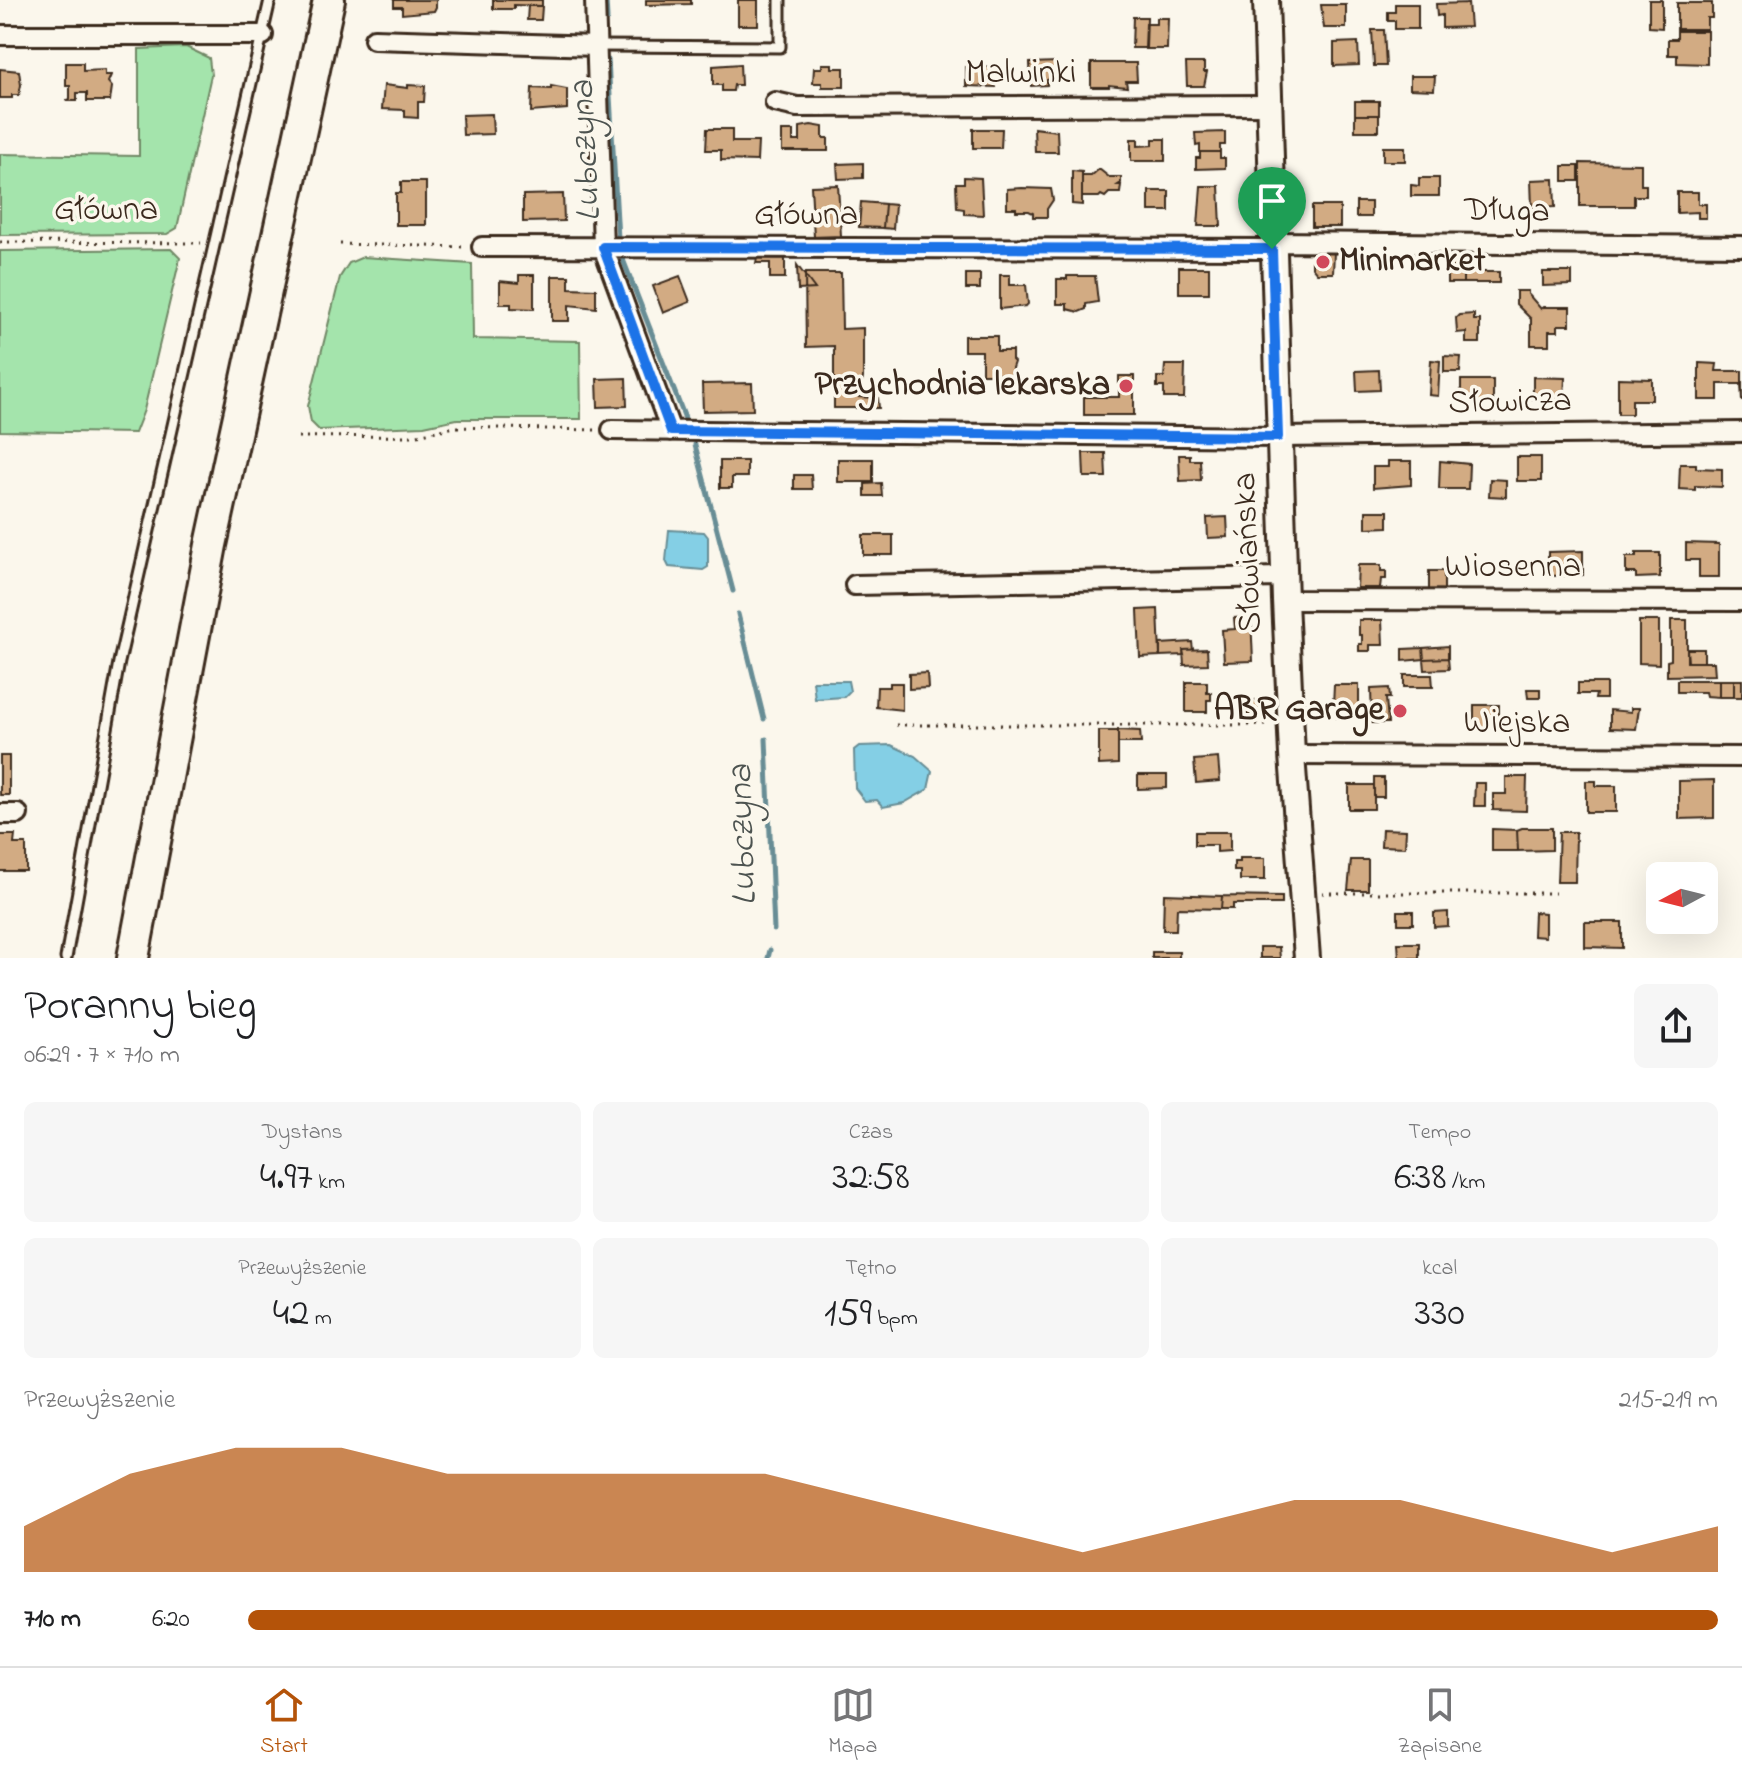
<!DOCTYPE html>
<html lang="pl">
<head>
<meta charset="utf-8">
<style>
	:root { --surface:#fff; --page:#f6f6f6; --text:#202124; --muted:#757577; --line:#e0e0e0; --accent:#b45309 }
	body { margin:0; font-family:"Indie Flower",sans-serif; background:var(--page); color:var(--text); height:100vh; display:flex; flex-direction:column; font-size:30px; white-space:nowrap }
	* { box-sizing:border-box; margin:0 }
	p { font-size:26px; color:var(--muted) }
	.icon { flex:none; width:44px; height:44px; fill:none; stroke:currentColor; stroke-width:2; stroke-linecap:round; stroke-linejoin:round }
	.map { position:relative; height:958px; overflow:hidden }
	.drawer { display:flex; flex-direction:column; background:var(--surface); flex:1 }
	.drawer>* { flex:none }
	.needle { width:52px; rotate:263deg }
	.controls { position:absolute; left:1646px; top:862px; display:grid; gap:16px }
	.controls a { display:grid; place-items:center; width:72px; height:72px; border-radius:12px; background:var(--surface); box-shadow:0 8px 32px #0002; font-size:40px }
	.pin { position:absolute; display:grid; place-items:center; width:68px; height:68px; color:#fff; margin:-82px -34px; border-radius:50% 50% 50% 0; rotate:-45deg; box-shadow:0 0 8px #0007 }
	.pin .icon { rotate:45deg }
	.round { display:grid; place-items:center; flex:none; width:84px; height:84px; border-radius:12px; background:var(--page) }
	.head { display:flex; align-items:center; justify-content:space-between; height:136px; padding:0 24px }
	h1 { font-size:44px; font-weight:600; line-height:60px }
	.figures { display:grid; grid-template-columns:repeat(3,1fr); gap:12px; height:136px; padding:8px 24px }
	.figures div { display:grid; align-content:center; border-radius:12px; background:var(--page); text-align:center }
	.figures b { font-size:40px; font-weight:600 }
	.figures small { font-size:22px; font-weight:400 }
	.figures p { font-size:22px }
	.chart { height:224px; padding:16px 24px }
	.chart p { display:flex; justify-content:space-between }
	.chart svg { width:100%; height:144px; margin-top:8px; fill:var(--accent); opacity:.7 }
	ul { padding:0 24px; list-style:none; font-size:26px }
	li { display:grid; grid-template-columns:128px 96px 1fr; align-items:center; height:60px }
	li i { height:20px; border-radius:10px; background:var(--accent) }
	.dock { display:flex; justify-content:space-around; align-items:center; height:112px; border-top:2px solid var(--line); background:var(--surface); font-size:22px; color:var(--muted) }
	.dock a { display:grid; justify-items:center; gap:4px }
	.dock .current { color:var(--accent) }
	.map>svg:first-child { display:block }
</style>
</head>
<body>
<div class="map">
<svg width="1742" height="958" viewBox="0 0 1742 958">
	<rect width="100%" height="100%" fill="#fbf7ec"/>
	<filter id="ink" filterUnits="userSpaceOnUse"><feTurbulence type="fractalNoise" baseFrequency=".0125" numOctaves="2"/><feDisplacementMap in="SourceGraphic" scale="16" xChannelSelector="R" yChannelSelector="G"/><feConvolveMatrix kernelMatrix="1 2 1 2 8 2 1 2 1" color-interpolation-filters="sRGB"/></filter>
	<g filter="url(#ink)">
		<path fill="#a4e4ac" stroke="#708765" stroke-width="2" d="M186 47 209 58 211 75 177 228 167 234 0 235V154L139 156V49Z
			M171 249 180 258 144 410 135 433 0 431V251Z
			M363 257 472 264 473 339 580 341 581 419H457L424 426 319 430 311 422 308 406 340 277 349 263Z"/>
		<path fill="#84cfe5" stroke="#678d95" stroke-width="2" d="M669 530 704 532 708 537V567L703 570 669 567 666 561Z
			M813 681H848L850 691 844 697 815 699Z
			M891 745 915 756 932 771 928 789 904 803 883 807 877 800 865 801 855 788 854 750 859 746Z"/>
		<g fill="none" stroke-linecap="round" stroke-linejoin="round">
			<path stroke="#678d95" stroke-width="5" d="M606 0 607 19
				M608 60 618 239
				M622 257 688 426
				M695 445 733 591
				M738 614 764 719
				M766 739 774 930
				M768 958 770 950"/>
		</g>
		<path fill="#d2ab83" stroke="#3b2a1e" stroke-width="2" d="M394 0H436V7L434 11 402 14V7H394Z
			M493 0H542V6L514 5V9H493Z
			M646 0H691V4L646 5Z
			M738 0H758V25H738Z
			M1649 0H1662V28L1649 27Z
			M1468 3 1470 27 1442 28V15L1437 16 1436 4Z
			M1677 3H1712V18H1707V29H1677Z
			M1395 4H1418V29H1395V21H1388V12H1395Z
			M1321 5H1346V28H1324Z
			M528 6H542L541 20H527Z
			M1133 17H1147L1146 48H1132Z
			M1156 18H1168L1167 49H1145L1146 24H1156Z
			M1372 30H1384L1386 66H1374Z
			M1677 31H1707V64L1677 63V55H1668V39H1677Z
			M1358 42 1359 65 1334 66V43Z
			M1057 62 1058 79 1047 80V85L1031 86 1030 63Z
			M66 63H83V71L105 70V75H111L108 82 112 87 110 101H87V93H77V101H66L70 99V86H66Z
			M1091 63H1136L1137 81H1126L1127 87 1109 85V87H1091Z
			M1186 63H1204V72H1207L1204 86H1187Z
			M740 64 741 85H734L733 91H722V85H713V66Z
			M822 64H832V68H844V87H822V83H813L814 68H822Z
			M966 67H996V87L966 86Z
			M0 69 19 71 21 85 19 95H12V98H0Z
			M1410 76H1435L1434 90 1410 89Z
			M384 85 408 88V85L425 86 424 102H418V118L405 117V110L382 109Z
			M551 86 567 89V109L531 112 532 88 551 89Z
			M1355 101H1379V115H1355Z
			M492 114 493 134 463 135 462 115Z
			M1355 115H1379V131H1355Z
			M811 125 823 127V138H828V151H782V131H793V141H800V127Z
			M1034 128 1057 131 1058 152H1035Z
			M707 129H732V142H758L757 161 721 160V150H706Z
			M973 129H1002L1001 148H973Z
			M1225 132V145H1220V152H1200V145L1196 146 1195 133Z
			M1131 139H1138V146L1153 145V139H1165V161H1131Z
			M1383 147H1405V161H1383Z
			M1200 152H1220V158H1225V168L1196 169V158H1200Z
			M863 163V178L838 179 837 164Z
			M1580 163 1641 164V185H1646V196H1634V206H1580Z
			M1563 166H1579V181H1563Z
			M1099 169 1109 177H1121V183L1118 185H1121L1120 193H1109L1105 197 1101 195 1099 197H1082V176H1091Z
			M1072 171 1082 172V205L1072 204Z
			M964 177 981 178 983 215 964 214V209L957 208 956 183H964Z
			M1419 178H1439V196H1411V185L1419 186Z
			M1554 179 1555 207 1532 208 1531 180Z
			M401 182H426V225H396V193H401Z
			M838 185 841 236 814 237 811 186Z
			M1201 186H1219L1221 226H1198Z
			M1022 188 1051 189 1053 200 1047 209V217H1033V213L1029 211H1016V208H1007V189Z
			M1149 191H1169V211H1149Z
			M1677 192H1698V204H1706V218H1698V212L1677 213Z
			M563 194 564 221 523 222V195Z
			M861 202 885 204 883 228 859 227Z
			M1356 202H1371V217H1356Z
			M885 204 895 205 893 229 883 228Z
			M1312 206H1340V227H1312Z
			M1317 252H1334L1333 273H1317L1312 267V257Z
			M1463 255H1475V272H1499V283H1463Z
			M757 258H785V278H770V263H756Z
			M1451 258H1463V283H1447V268H1452Z
			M797 265 815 289 798 290Z
			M1179 267H1209V293H1179Z
			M1543 272H1572V285L1543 286Z
			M805 273H841L842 329 863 328V378L859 397 878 398 879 408H834V346L806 347Z
			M966 274H980V289H966Z
			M519 275H534V309L511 308V304H500V281L519 283Z
			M1000 275H1010V285H1026L1028 304 1026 306 1000 309Z
			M552 276H569V288L596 289V308L569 305V321H552Z
			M680 276 690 302 663 313 653 286Z
			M1067 276H1095L1098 302 1086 304V309L1079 312 1067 309V304H1057V279H1067Z
			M1516 291H1528V294L1541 309 1543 307H1570V325H1558V331H1549V345H1531V319L1516 304Z
			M1474 314V320H1480V343H1466V332L1457 333 1456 318 1459 315Z
			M964 336H997V351H1012V360L1014 362 1012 368V388H999V374H982V351H964Z
			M1444 356 1461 357 1460 372H1444Z
			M1431 360 1440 361 1438 396 1429 395Z
			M1699 363 1717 364 1716 371H1742V401L1741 384H1718V400H1699Z
			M1165 365H1185L1184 398H1164V387H1157V377H1164Z
			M1379 370 1380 390 1357 391 1356 371Z
			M1119 376H1134V415H1084V397H1119Z
			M1533 377 1565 378 1564 399H1533Z
			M626 378 627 406 598 407 597 379Z
			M1618 378 1652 379V400H1632V414H1618Z
			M1461 380H1493V402H1461Z
			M752 383 753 410 703 411 702 384Z
			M1083 453H1105L1106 477H1084Z
			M1179 455H1190V460H1200L1201 480 1180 481Z
			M1517 457H1541V481H1517Z
			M838 459H873V482H838Z
			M720 461H747V477H732V488H720Z
			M1388 461H1411V485L1373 488V467H1388Z
			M1440 461 1469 464 1468 489H1439Z
			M1680 464H1696V468L1722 469V487L1695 486V490L1679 489Z
			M794 475H811L812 489H794Z
			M1490 479 1506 480V497L1489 496Z
			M881 483 882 496H865V484Z
			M1366 511H1388V527L1366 528Z
			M1227 517 1228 537 1208 538 1207 518Z
			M863 535H893V555H863Z
			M1686 543 1719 544V577H1699V560H1686Z
			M1583 551V575L1548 576V552Z
			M1636 553H1660V577L1636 578V573H1626V557H1636Z
			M1358 565H1381V571H1386V579H1381L1380 588H1357Z
			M1429 571H1444V590H1429Z
			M1158 609 1160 656 1140 657 1138 610Z
			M1251 617 1253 661 1224 662 1222 630 1235 629 1234 618Z
			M1359 620H1382L1383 645H1370V651H1359V644H1362V635H1359Z
			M1671 620H1687V662H1714L1715 675 1667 676V661L1671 660Z
			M1639 621H1659V664L1639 663Z
			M1192 642 1193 650H1183L1184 655 1160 656V644Z
			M1448 646V658L1424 659 1423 648Z
			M1423 648 1424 659 1403 661V649Z
			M1207 649 1208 664 1184 665 1183 650Z
			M1687 649H1704V662H1688Z
			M1448 658 1449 669 1425 670 1424 659Z
			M927 673 928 688 909 689V674Z
			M1404 675H1432L1433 687H1404Z
			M1677 680H1719V697L1706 696 1705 692H1677Z
			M1719 680H1734V697H1719Z
			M1734 680H1742V697H1734Z
			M1186 682H1207V693H1211V700H1207V712H1186Z
			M890 683H902V710L876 707 877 687H890Z
			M1578 683H1606V699H1595L1596 694H1578Z
			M1334 685H1359V718H1337V705H1333Z
			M1389 688 1390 698H1386L1388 723H1372L1371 689Z
			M1527 689H1540V698H1528Z
			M1246 700H1262V715H1247Z
			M1474 705H1499V728H1474Z
			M1631 708H1639L1636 729 1610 728V710L1631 712Z
			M1118 730 1140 731 1141 743H1118Z
			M1099 731H1118V764L1099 765Z
			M0 756H9V795H0Z
			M1218 758 1220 781 1196 783 1194 760Z
			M1138 775H1167V788L1138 789Z
			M1506 777H1527L1526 811 1493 810V794H1506Z
			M1374 778H1384V797H1374Z
			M1714 780V818L1679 819V781Z
			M1586 781H1596V786H1616V812H1586Z
			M1475 783H1485V806H1474Z
			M1349 785H1374V809H1349Z
			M1522 828H1552V850L1518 851 1517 830Z
			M1382 829 1406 830 1405 847 1381 846Z
			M1492 829 1517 830 1518 851H1492Z
			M1195 832H1230V851L1217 852V845H1195Z
			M1559 832H1576L1575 882H1557Z
			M0 835H15L14 844H26V871H0Z
			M1240 858H1265V880H1240V871H1234V862H1240Z
			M1351 860H1368V890H1348Z
			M1164 894 1222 896 1221 909 1177 908 1176 930H1163Z
			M1222 896 1282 897V904H1233V909H1221Z
			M1398 911H1413V924H1398Z
			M1448 912V926L1434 927V913Z
			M1534 912 1545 913V937L1533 936Z
			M1585 922H1622V948L1585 947Z
			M1398 943H1419V958H1399Z
			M1260 947H1279L1280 958H1260Z
			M1152 952H1179V958H1152Z"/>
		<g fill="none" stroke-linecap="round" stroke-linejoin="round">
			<defs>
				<path id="service" d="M597 46 780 47V0
					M66 958 119 662 270 0"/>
				<path id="minor" d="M595 0 603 247 671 431
					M0 35H263
					M374 39 597 46
					M775 102 797 107 1268 105
					M1272 242 1742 246
					M482 247 1272 249
					M612 430 1278 437 1742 432
					M855 585 1284 577
					M1285 600 1742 601
					M1292 755 1742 757
					M0 814H18"/>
				<path id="tertiary" d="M1266 0 1285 600 1292 755 1307 958"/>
				<path id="primary" d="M133 958 211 545 329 0"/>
			</defs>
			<use href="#service" stroke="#3b2a1e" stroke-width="15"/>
			<use href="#minor" stroke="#3b2a1e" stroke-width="24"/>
			<use href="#tertiary" stroke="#3b2a1e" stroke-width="30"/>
			<use href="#primary" stroke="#3b2a1e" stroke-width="36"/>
			<path stroke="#3b2a1e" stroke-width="3" stroke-dasharray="2 6" stroke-linecap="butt" d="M0 242 201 243
				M340 244 466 247
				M298 437 413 436 455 427 596 430
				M896 725H1271
				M1322 893H1555"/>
			<use href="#service" stroke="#fbf7ec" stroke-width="9"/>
			<use href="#minor" stroke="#fbf7ec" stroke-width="18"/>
			<use href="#tertiary" stroke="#fbf7ec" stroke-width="24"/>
			<use href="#primary" stroke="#fbf7ec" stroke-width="30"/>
		</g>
	</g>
	<g fill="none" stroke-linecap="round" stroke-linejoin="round" filter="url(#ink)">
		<defs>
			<path id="route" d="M603 247 1272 249 1278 437 671 431Z"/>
		</defs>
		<use href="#route" stroke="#fff" stroke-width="16"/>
		<use href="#route" stroke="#1a73e8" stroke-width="10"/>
	</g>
	<g fill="#d1495b" stroke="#fbf7ec" stroke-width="3">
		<circle cx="1323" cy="262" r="8"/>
		<circle cx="1126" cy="386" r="8"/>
		<circle cx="1400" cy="711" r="8"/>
	</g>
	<g text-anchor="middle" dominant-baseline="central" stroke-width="7" stroke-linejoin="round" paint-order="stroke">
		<g font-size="34" fill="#3b2a1e" stroke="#fbf7ec">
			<text x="1021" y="74">Malwinki</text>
			<text x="106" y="211">Główna</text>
			<text transform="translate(1507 212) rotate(1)">Długa</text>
			<text x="806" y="216">Główna</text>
			<text transform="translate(1510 403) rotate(-1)">Słowicza</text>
			<text transform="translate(1249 553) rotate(-92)">Słowiańska</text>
			<text x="1513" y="568">Wiosenna</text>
			<text x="1517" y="724">Wiejska</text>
		</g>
		<g font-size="34" font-weight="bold" fill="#3b2a1e" stroke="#fbf7ec" text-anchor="end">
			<text x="1339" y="262" text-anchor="start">Minimarket</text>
			<text x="1110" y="386">Przychodnia lekarska</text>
			<text x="1384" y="711">ABR Garage</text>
		</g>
		<g font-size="36" font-style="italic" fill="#4d5350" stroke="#fbf7ec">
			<text transform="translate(587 151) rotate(-93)">Lubczyna</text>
			<text transform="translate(744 835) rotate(-92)">Lubczyna</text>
		</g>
	</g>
</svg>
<div class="controls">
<a><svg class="needle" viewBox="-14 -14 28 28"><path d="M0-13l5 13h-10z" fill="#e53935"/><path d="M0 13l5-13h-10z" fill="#757577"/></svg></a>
</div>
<div class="pin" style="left:1272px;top:249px;background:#1e9e55"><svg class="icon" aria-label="arrive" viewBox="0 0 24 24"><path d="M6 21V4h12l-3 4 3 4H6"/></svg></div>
</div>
<section class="drawer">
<div class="head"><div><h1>Poranny bieg</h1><p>06:29 · 7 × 710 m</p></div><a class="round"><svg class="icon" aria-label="share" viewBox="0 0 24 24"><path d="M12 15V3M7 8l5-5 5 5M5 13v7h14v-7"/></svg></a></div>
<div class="figures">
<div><p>Dystans</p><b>4.97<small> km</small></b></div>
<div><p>Czas</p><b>32:58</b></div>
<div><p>Tempo</p><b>6:38<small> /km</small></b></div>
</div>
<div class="figures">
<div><p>Przewyższenie</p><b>42<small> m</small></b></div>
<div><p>Tętno</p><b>159<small> bpm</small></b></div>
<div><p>kcal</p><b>330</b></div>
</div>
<div class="chart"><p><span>Przewyższenie</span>215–219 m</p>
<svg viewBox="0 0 160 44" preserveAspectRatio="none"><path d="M0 44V30L10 14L20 6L30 6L40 14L50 14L60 14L70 14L80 22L90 30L100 38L110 30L120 22L130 22L140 30L150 38L160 30V44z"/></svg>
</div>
<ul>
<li><b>710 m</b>6:20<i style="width:100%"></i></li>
</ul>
</section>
<nav class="dock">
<a class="current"><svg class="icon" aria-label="home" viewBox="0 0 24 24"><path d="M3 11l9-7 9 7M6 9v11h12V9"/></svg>Start</a>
<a><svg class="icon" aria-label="map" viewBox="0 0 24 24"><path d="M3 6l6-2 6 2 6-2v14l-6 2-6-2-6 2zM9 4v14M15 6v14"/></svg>Mapa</a>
<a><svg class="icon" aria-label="saved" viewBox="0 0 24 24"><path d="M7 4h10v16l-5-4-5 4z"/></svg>Zapisane</a>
</nav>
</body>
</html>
